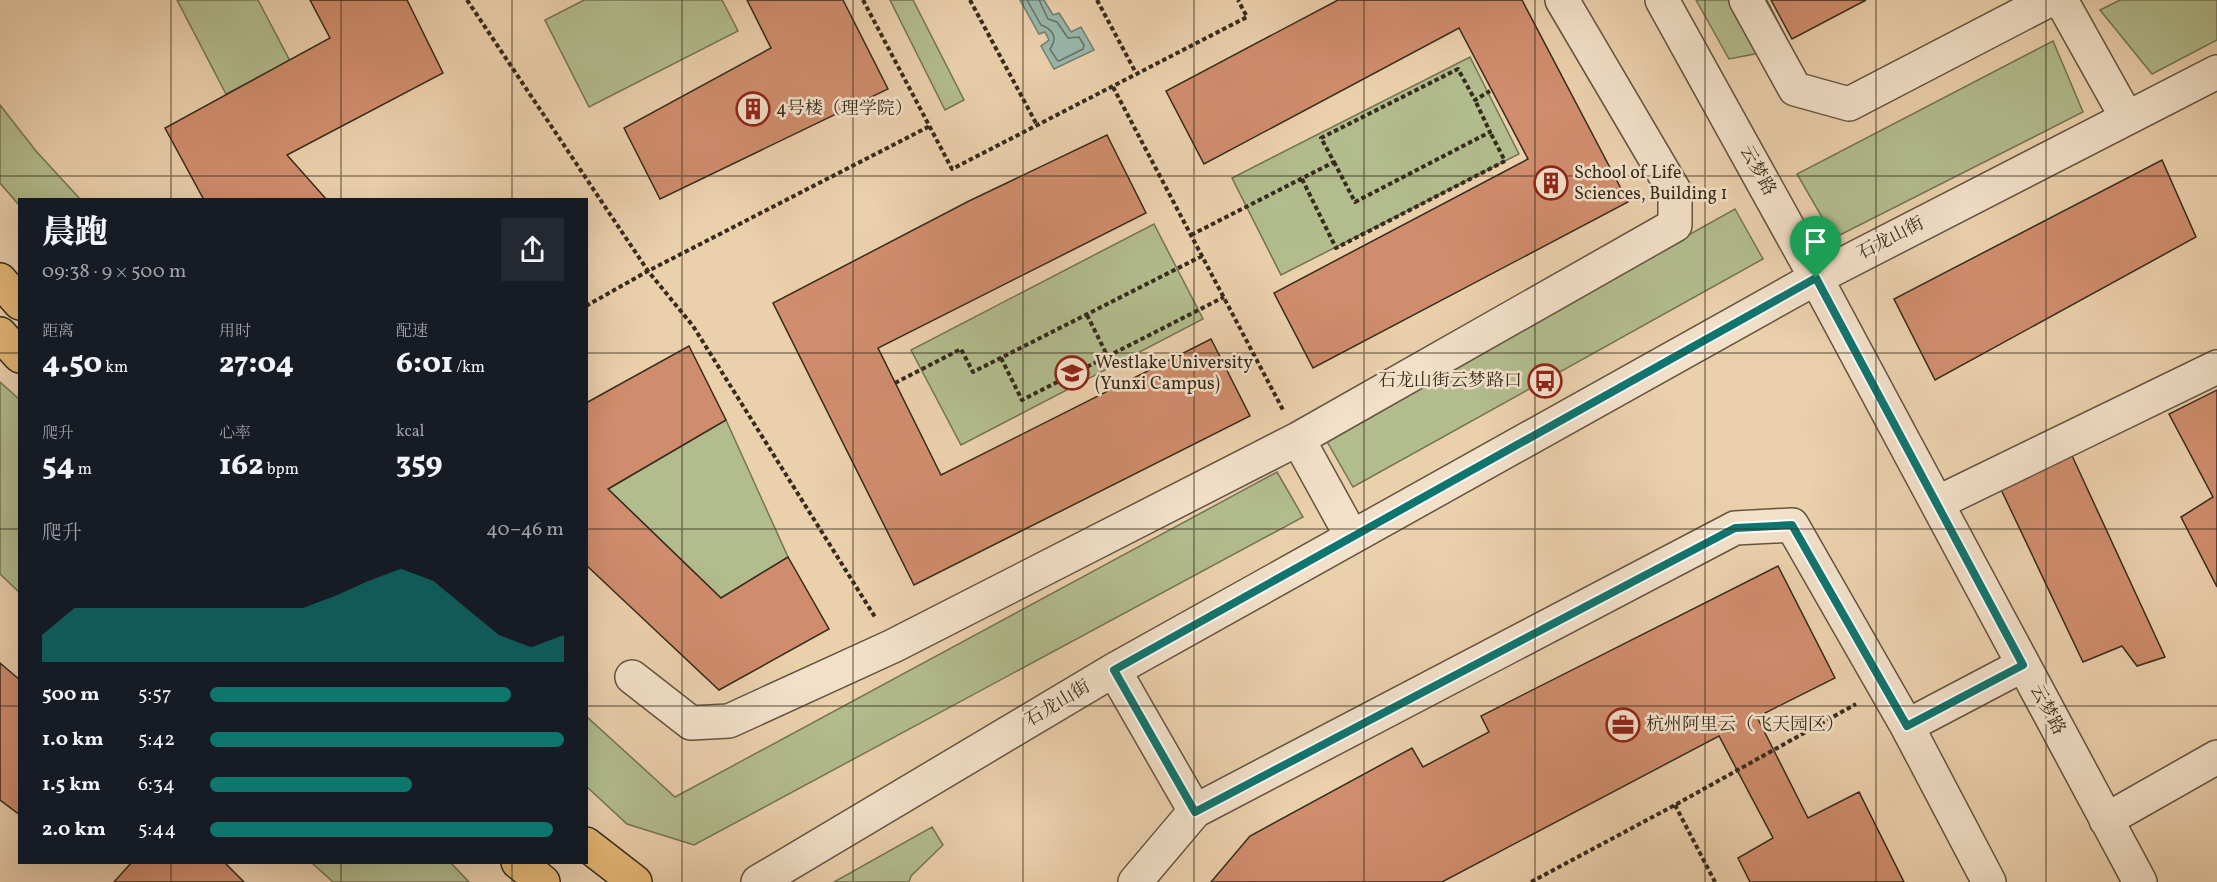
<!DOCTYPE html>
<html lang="zh">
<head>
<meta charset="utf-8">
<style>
	:root { --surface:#171b24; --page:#242831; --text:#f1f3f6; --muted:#9ea1a6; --accent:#0f766e }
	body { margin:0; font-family:Vollkorn,"Noto Serif SC",serif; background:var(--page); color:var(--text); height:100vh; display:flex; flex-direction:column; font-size:22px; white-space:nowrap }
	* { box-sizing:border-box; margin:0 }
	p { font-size:20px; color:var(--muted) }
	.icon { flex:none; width:33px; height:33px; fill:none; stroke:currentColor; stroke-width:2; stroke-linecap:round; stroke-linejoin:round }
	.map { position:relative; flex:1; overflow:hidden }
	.panel { position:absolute; left:18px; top:198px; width:570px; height:666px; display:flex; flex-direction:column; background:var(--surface); border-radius:0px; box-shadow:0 6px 24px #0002 }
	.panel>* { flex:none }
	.pin { position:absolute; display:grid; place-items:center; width:51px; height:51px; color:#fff; margin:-62px -26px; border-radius:50% 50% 50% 0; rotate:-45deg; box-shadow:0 0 6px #0007 }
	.pin .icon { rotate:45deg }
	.round { display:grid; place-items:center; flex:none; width:63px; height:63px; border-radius:0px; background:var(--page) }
	.headline { display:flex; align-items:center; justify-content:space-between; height:102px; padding:0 24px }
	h1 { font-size:33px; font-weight:800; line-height:45px }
	.figures { display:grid; grid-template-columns:repeat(3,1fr); gap:9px; height:102px; padding:6px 24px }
	.figures div { display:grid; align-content:center }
	.figures b { font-size:30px; font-weight:800 }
	.figures small { font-size:16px; font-weight:400 }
	.figures p { font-size:16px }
	.chart { height:168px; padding:12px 24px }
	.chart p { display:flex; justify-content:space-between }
	.chart svg { width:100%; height:108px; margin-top:6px; fill:var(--accent); opacity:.7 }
	ul { padding:0 24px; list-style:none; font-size:20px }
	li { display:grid; grid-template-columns:96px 72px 1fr; align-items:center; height:45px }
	li i { height:15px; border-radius:8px; background:var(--accent) }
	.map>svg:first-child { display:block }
</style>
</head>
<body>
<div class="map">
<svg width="2217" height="882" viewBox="0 0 2217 882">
	<rect width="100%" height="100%" fill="#ebd0ac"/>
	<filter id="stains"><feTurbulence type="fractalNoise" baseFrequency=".00333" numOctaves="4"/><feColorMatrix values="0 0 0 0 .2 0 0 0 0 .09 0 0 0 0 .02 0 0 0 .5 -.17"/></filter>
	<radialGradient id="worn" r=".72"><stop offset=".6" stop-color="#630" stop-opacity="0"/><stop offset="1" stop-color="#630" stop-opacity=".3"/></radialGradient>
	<path fill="#b2bc8d" stroke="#747454" stroke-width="1.5" d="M177 0H258L290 61 226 94Z
		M584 0H722L738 31 589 107 545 20Z
		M890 0H913L964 100 945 110Z
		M1696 0H1767L1791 47 1729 59Z
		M2120 0H2217V40L2152 74 2100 10Z
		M2053 41 2083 112 1834 238 1797 174Z
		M1470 57 1519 154 1281 275 1232 178Z
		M0 105 36 151 80 199 20 200 19 205 0 183Z
		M1735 209 1763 259 1353 487 1325 438Z
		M1154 224 1203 319 961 445 911 350Z
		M0 382 19 399V592L0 574Z
		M726 420 788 557 721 598 608 489Z
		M1277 472 1303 517 694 845 627 824 587 787V717L675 797Z
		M932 827 943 845 911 876 909 882H834Z
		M312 863H451L469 882H333Z"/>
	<path fill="#98b7ab" stroke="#717f72" stroke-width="1.5" d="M1020 0H1044L1053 15 1059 13 1071 32 1081 27 1094 50 1054 69 1041 46 1049 40 1045 32 1039 34Z"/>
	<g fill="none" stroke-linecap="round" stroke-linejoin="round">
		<path stroke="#677164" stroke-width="1.5" d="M1027 0 1041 25C1053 29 1058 38 1050 49L1057 60 1059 61 1083 49 1084 45 1079 37 1068 38 1057 22 1048 19 1039 0"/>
	</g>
	<path fill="#d08d6d" stroke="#362b1c" stroke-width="1.5" d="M310 0H407L443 73 287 155 327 200H204L165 128 330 38Z
		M747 0H843L888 89 660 199 624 128 771 48Z
		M1338 0H1522L1628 202 1313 368 1274 293 1528 159 1459 28 1204 164 1166 91Z
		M1771 0H1866L1792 39Z
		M1107 135 1146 213 878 348 941 475 1211 339 1250 416 914 585 773 303 969 201Z
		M2162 160 2196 237 1935 380 1894 299Z
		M689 346 726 420 608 489 721 598 788 557 829 629 719 690 586 565V403Z
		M2217 390V587L2181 517 2213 497 2169 414Z
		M2068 447 2165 657 2137 666 2122 646 2083 662 1997 481Z
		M1778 566 1835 678 1757 717 1808 818 1859 792 1904 882H1750L1738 858 1773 838 1719 736 1442 882H1211L1250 836 1412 748 1423 767 1489 732 1481 716Z
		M0 663 20 680V815L0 800Z
		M132 862H224L244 882H114Z"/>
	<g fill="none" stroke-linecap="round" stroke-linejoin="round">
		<defs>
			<path id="minor" d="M1662 0 1816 278 2140 882
				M1746 0 1795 89 1849 104 2049 0
				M2061 0 2127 118
				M1298 439 1352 537
				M1937 503 2217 367
				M1114 670 1195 811
				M632 677 691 723 729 721 893 646 1298 439 1675 225V192L1562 0
				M1907 726 2023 665
				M2106 820 2217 757
				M758 882 1114 670 1816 278 2217 72
				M1135 882 1195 811 1735 528 1792 525 1907 726 1989 882"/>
			<path id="major" d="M0 280 20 303
				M0 334 20 356
				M586 844 635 882
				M518 862 543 882"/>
		</defs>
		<use href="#minor" stroke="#635440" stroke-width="36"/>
		<use href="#major" stroke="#362b1c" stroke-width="36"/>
		<path stroke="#362b1c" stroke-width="4" stroke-dasharray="4.5 3" stroke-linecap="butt" d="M467 0 648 271 693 326 875 617
			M863 0 952 169 1247 17 1238 0
			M970 0 1037 125
			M1097 0 1136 73
			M1113 87 1283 410
			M1334 162 1355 202 1490 132 1475 100
			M1302 179 1336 248 1505 161 1490 132
			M1191 235 1334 162 1321 138 1458 69 1475 100 1490 91
			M586 306 648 271 930 126
			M1087 315 1108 357
			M1001 358 1022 400 1224 297
			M895 383 961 349 973 372 1202 256
			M1675 805 1715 882
			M1531 882 1675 805 1856 704"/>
		<use href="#minor" stroke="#f2e0c9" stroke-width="33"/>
		<use href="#major" stroke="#e6b876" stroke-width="33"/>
	</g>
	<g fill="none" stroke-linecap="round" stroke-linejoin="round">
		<defs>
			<path id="route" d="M1816 278 2023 665 1907 726 1792 525 1735 528 1195 812 1114 670Z"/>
		</defs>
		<use href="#route" stroke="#fff" stroke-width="12"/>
		<use href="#route" stroke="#0f766e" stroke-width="8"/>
	</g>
	<path fill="none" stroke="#362b1c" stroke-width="1.5" stroke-opacity="0.55" d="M171 0V200M341 0V200M512 0V200M682 0V882M853 0V882M1023 0V882M1194 0V882M1364 0V882M1535 0V882M1705 0V882M1876 0V882M2046 0V882M0 176H2217M0 353H20M586 353H2217M0 529H20M586 529H2217M0 706H20M586 706H2217M171 862V882M341 862V882M512 862V882"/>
	<defs>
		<symbol id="building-ring" viewBox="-11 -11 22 22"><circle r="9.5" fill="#f2e0c9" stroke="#8f2418" stroke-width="1.5"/><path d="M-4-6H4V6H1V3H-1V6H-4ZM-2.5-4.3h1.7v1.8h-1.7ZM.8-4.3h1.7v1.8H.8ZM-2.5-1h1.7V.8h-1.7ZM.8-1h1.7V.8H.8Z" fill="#8f2418"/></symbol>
		<symbol id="university-ring" viewBox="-11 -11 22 22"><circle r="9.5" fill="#f2e0c9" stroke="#8f2418" stroke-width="1.5"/><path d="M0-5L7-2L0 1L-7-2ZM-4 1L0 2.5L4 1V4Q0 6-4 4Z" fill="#8f2418"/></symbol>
		<symbol id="bus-ring" viewBox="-11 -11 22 22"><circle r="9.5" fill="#f2e0c9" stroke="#8f2418" stroke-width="1.5"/><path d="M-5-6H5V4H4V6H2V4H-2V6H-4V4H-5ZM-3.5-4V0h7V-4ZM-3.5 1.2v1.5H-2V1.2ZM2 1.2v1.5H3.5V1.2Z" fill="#8f2418"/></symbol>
		<symbol id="office-ring" viewBox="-11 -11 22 22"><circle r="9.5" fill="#f2e0c9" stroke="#8f2418" stroke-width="1.5"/><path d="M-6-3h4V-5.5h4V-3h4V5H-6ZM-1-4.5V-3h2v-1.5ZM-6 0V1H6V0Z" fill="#8f2418"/></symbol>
	</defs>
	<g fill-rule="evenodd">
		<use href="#building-ring" x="734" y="90" width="38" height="38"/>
		<use href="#building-ring" x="1532" y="164" width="38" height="38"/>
		<use href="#university-ring" x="1053" y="354" width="38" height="38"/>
		<use href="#bus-ring" x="1526" y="362" width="38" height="38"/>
		<use href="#office-ring" x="1604" y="706" width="38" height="38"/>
	</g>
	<g text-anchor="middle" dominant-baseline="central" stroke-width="5" stroke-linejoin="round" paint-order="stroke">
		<g font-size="18" fill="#362b1c" stroke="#f2e0c9" text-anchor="start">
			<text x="776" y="109">4号楼（理学院）</text>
			<text x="1574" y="173">School of Life<tspan x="1574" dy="21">Sciences, Building 1</tspan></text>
			<text x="1095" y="363">Westlake University<tspan x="1095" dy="21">(Yunxi Campus)</tspan></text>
			<text x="1522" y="381" text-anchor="end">石龙山街云梦路口</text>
			<text x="1646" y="725">杭州阿里云（飞天园区）</text>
		</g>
		<g font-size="18" fill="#362b1c" stroke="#f2e0c9">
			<text transform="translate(1757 171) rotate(61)">云梦路</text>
			<text transform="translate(1891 239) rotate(-27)">石龙山街</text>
			<text transform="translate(1058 704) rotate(-31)">石龙山街</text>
			<text transform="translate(2047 710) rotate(62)">云梦路</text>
		</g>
	</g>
	<rect width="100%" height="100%" filter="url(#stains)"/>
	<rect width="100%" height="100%" fill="url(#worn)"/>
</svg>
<div class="pin" style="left:1816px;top:278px;background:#1e9e55"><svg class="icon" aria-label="arrive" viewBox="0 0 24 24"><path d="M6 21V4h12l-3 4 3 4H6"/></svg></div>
<section class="panel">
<div class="headline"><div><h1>晨跑</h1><p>09:38 · 9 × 500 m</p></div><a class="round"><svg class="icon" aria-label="share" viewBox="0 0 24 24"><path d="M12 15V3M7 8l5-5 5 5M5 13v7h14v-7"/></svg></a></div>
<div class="figures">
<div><p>距离</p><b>4.50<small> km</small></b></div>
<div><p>用时</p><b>27:04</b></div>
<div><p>配速</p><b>6:01<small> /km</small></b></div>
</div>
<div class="figures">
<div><p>爬升</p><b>54<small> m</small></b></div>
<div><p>心率</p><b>162<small> bpm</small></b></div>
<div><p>kcal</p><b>359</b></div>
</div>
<div class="chart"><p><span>爬升</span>40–46 m</p>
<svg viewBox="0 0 160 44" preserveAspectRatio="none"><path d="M0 44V33L10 22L20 22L30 22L40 22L50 22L60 22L70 22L80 22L90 17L100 11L110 6L120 11L130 22L140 33L150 38L160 33V44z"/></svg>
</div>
<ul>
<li><b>500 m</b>5:57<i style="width:85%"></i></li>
<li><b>1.0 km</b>5:42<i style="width:100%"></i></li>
<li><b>1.5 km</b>6:34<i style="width:57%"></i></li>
<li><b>2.0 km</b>5:44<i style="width:97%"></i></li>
</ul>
</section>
</div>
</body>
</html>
